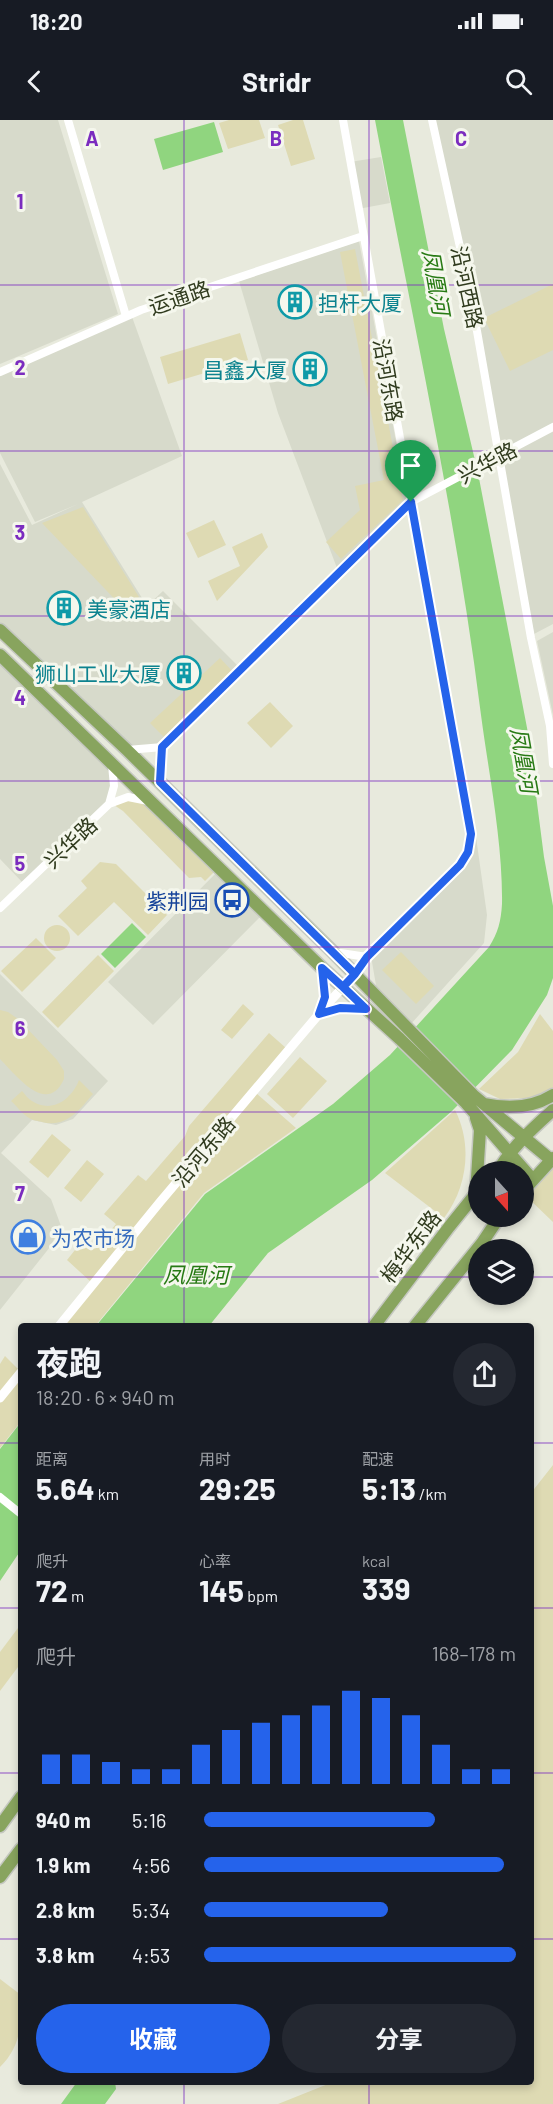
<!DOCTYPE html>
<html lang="zh">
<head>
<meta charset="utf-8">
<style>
	:root { --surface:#171b24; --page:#242831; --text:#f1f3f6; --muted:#9ea1a6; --accent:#2563eb }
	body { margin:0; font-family:Barlow,"Noto Sans SC",sans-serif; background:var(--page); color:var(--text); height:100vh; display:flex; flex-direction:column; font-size:22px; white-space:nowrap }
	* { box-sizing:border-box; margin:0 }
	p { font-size:20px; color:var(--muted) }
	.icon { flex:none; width:33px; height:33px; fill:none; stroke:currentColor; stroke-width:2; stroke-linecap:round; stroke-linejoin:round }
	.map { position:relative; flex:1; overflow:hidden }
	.sheet { position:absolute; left:18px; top:1203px; width:516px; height:762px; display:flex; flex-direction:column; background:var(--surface); border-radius:6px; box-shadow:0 3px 9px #0003 }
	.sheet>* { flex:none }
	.needle { width:39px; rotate:159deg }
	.tools { position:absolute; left:468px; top:1041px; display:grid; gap:12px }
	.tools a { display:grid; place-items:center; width:66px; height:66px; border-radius:50%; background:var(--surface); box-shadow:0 3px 9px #0003; font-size:30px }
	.pin { position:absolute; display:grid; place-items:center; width:51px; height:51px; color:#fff; margin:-62px -26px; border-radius:50% 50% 50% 0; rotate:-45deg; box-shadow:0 0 6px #0007 }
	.pin .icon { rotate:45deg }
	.round { display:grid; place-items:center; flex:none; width:63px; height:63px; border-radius:32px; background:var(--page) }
	.overview { display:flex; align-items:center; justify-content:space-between; height:102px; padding:0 18px }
	h1 { font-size:33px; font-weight:700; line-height:45px }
	.metrics { display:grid; grid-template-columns:repeat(3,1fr); gap:9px; height:102px; padding:6px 18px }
	.metrics div { display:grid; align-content:center }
	.metrics b { font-size:30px; font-weight:700 }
	.metrics small { font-size:16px; font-weight:400 }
	.metrics p { font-size:16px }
	.chart { height:168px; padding:12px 18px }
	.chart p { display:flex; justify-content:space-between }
	.chart svg { width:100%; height:108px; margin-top:6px; stroke:var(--accent); stroke-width:6 }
	.cta { display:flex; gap:12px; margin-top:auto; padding:12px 18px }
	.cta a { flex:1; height:69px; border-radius:36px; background:var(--accent); color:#fff; font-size:24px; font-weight:700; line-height:69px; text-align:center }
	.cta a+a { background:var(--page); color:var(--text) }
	ul { padding:0 18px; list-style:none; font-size:20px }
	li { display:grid; grid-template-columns:96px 72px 1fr; align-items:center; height:45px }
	li i { height:15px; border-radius:8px; background:var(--accent) }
	.status { display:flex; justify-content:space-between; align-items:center; height:42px; padding:0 30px; background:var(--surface); direction:ltr }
	.status svg { height:16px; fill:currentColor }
	header { display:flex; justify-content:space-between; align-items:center; height:78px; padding:0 18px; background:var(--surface); font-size:27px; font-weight:700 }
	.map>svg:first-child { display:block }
</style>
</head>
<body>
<div class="status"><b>18:20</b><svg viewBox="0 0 49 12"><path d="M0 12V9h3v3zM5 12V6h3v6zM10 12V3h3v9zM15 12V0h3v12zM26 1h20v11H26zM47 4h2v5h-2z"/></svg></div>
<header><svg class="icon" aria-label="back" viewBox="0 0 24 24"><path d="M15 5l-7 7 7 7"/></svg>Stridr<svg class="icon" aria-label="search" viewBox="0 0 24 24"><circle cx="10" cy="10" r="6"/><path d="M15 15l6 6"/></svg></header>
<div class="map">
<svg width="553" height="1984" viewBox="0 0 553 1984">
	<rect width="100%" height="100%" fill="#e8eadd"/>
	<path fill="#d7dacb" d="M0 0H58L118 194 0 244Z
		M433 0H553V504L534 514Z
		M381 37 390 83 358 89 350 42Z
		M359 121 407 381 337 448 278 293 239 161Z
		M131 194 182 336 82 382 147 486 163 471 241 549 163 627 127 630 0 509V344L32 405 78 384 35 402 0 333V252Z
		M553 512V595L537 521Z
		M0 536 111 643 113 666 109 684 24 764 0 739Z
		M475 710 487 795 484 823 410 905 377 871 371 836 462 746Z
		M220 749 264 793 153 905 108 862Z
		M0 854 108 961 73 999 56 1005 32 1000 1 1033 51 1079 61 1106 50 1127 0 1190Z"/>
	<path fill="#dedab3" d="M229 0H259L265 18 228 29 219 3Z
		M293 0H303L315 39 291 46 278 5Z
		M355 129 403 380 341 439 326 422 360 390 355 366 384 360 340 132Z
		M553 164V230L510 251 484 198Z
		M240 213 248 240 168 264 160 237Z
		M83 387 139 477 127 492 42 403Z
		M214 400 226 425 198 438 186 413Z
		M262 413 268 427 217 481 208 461 240 446 232 427Z
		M220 538 233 552 164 617 150 603Z
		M270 582 293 606 271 628 247 603Z
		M128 680 151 684 217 749 205 761 201 757 189 758 123 691 114 685Z
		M100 742 116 744 167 795 148 815 114 782 78 816 58 796 87 768 81 761Z
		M44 818a13 13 0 1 1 26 0a13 13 0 1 1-26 0Z
		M36 818 56 838 22 872 1 851Z
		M401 832 434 866 416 884 382 850Z
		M98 835 114 851 58 908 42 892Z
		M243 884 254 894 232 919 221 910Z
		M0 890 8 892 18 899 57 940 64 951V959C47 997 15 954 0 939Z
		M540 894 553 911V970L530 978 500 979 479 969 518 932Z
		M269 913 286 928 91 1162 67 1140 83 1120 95 1129 116 1104 104 1094 138 1055 146 1061 185 1016 189 1006Z
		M300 937 327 961 293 998 267 974Z
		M79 960 93 974C79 990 67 1008 42 1002 38 1001 32 1000 29 998 22 994 17 986 11 981L22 971C25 974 28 979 32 981 52 994 72 979 79 960Z
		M256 973 296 1008 204 1073 95 1206H61Z
		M455 990C473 1025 467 1068 444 1098L385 1053Z
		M52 1014 71 1030 48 1058 29 1042Z
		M87 1040 104 1054 81 1082 64 1068Z
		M553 1045V1102L527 1077Z
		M5 1236 19 1250 0 1274V1244Z
		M21 1255V1301L0 1328V1281Z
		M553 1345V1984H278L333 1962H531V1373Z
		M21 1504V1543L0 1571V1532Z
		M0 1859 21 1875C21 1904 22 1925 0 1947Z"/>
	<path fill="#90d57f" d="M375 0H403L444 209 478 353 528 613 544 737 553 786V858L547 875 512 930 452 991 372 1060 268 1133 209 1206H96L205 1074 333 984 390 935 489 827C498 813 501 801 502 784 503 724 489 655 481 595 456 395 412 198 375 0Z
		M214 2 223 32 163 50 154 19Z
		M132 803 146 817 115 848 101 834Z
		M21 1302V1430L0 1461V1329Z
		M77 1962H115L116 1969 105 1984H61Z"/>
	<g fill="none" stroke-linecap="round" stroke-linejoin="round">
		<defs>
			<path id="primary" d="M0 510 127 630 332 831 473 975 551 1040
				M0 535 322 848 400 919 466 983 533 1060
				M485 984C508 989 532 988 553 975
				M476 998 480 1010 476 1074
				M497 1052C512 1027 532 1009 553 990
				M524 1070 553 1038
				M374 1206 449 1107 478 1071
				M415 1206 482 1123 500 1096
				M0 1706 21 1677
				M0 1757 21 1729"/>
		</defs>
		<use href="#primary" stroke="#c5c8c0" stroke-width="15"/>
		<path stroke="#fff" stroke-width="8" d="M68 0 126 196
			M432 0 471 177 531 518 550 606 553 644
			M0 252 141 190 363 116
			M127 630 163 627 411 382 553 307
			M160 662 163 627
			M109 684 128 677 148 681
			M0 788 109 684 114 666 112 645
			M334 832 367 837 460 745 468 732 471 714 343 0
			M355 854 367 837
			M0 1377 21 1394"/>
		<path stroke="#fff" stroke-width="9" d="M322 890 355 854
			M321 893 340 888 365 889
			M59 1206 160 1082 319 894 325 877 322 848
			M0 1278 21 1252"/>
		<use href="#primary" stroke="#88a45e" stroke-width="12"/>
	</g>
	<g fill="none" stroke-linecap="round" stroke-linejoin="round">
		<defs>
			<path id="route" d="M411 382 471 714 468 732 460 745 367 837 355 854 343 867 366 889 340 888 319 894 325 877 322 848 343 867 355 854 160 662 162 627 411 382"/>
		</defs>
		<use href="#route" stroke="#fff" stroke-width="12"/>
		<use href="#route" stroke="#2563eb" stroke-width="8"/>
	</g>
	<path fill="none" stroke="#7b2cbf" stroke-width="1.5" stroke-opacity="0.55" d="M184 0V1206M369 0V1206M0 165H553M0 331H553M0 496H553M0 661H553M0 827H553M0 992H553M0 1157H478M524 1157H553M0 1323H21M531 1323H553M0 1488H21M531 1488H553M0 1653H21M531 1653H553M0 1819H21M531 1819H553M184 1962V1984M369 1962V1984"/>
	<defs>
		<symbol id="building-ring" viewBox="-11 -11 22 22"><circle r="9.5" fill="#f5f7ed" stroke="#0f9aa8" stroke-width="1.5"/><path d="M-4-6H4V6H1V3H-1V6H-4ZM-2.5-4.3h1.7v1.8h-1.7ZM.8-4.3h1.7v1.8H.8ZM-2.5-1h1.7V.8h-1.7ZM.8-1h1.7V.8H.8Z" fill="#0f9aa8"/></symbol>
		<symbol id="bus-ring" viewBox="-11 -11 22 22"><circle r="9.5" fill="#f5f7ed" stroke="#1a4fb4" stroke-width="1.5"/><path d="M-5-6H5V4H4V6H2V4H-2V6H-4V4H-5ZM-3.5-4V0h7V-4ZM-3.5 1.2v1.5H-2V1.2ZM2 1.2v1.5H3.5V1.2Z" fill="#1a4fb4"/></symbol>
		<symbol id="shop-ring" viewBox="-11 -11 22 22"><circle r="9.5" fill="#f5f7ed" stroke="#3f7fe0" stroke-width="1.5"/><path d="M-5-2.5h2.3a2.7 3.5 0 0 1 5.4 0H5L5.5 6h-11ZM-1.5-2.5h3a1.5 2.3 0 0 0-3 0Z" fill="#3f7fe0"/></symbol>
	</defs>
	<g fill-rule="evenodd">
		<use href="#building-ring" x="276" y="163" width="38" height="38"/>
		<use href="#building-ring" x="291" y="230" width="38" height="38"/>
		<use href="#building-ring" x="45" y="469" width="38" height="38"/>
		<use href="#building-ring" x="165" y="534" width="38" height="38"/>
		<use href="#bus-ring" x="213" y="761" width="38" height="38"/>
		<use href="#shop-ring" x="9" y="1098" width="38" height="38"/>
	</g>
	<g text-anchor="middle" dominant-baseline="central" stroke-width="6" stroke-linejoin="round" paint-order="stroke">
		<g font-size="21" fill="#303b1e" stroke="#f5f7ed">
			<text transform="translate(468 167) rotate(78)">沿河西路</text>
			<text transform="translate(179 177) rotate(-19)">运通路</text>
			<text transform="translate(389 260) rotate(80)">沿河东路</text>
			<text transform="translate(487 342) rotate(-28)">兴华路</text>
			<text transform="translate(70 722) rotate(-43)">兴华路</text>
			<text transform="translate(203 1031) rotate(-50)">沿河东路</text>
			<text transform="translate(410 1126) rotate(-53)">梅华东路</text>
		</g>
		<g font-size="21" fill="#0d838f" stroke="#f5f7ed" text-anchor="start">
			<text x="318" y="182">担杆大厦</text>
			<text x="287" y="249" text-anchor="end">昌鑫大厦</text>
			<text x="87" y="488">美豪酒店</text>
			<text x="161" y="553" text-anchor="end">狮山工业大厦</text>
		</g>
		<g font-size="21" fill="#164399" stroke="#f5f7ed" text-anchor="end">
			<text x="209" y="780">紫荆园</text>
		</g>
		<g font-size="21" fill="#366cbe" stroke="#f5f7ed" text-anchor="start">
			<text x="51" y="1117">为农市场</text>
		</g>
		<g font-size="22" font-style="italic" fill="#277a14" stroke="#f5f7ed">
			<text transform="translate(437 162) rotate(80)">凤凰河</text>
			<text transform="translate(525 640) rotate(80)">凤凰河</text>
			<text x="196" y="1154">凤凰河</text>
		</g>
	</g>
	<g font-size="20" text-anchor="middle" font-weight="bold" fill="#7b2cbf" stroke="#f5f7ed" stroke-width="6" stroke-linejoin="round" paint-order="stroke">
		<text x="92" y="26">A</text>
		<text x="276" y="26">B</text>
		<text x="461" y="26">C</text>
		<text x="20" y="89">1</text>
		<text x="20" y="255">2</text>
		<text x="20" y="420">3</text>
		<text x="20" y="585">4</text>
		<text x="20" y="751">5</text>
		<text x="20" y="916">6</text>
		<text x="20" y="1081">7</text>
	</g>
</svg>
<div class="tools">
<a><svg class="needle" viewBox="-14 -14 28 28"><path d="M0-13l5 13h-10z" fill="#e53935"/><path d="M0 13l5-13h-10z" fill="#9ea1a6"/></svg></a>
<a><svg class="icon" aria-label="layers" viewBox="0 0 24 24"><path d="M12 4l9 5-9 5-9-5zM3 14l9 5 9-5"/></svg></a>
</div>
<div class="pin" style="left:411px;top:382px;background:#1e9e55"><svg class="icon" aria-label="arrive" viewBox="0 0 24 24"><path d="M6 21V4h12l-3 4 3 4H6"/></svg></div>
<section class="sheet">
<div class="overview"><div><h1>夜跑</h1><p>18:20 · 6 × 940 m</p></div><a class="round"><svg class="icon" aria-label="share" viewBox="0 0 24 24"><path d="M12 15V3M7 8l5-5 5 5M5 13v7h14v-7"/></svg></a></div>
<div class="metrics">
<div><p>距离</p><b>5.64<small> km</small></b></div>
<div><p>用时</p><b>29:25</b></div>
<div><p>配速</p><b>5:13<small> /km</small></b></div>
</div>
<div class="metrics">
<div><p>爬升</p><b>72<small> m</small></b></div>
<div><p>心率</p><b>145<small> bpm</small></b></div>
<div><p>kcal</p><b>339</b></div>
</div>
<div class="chart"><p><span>爬升</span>168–178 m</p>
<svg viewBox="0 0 160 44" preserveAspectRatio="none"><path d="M5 44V32M15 44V32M25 44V35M35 44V38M45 44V38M55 44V28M65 44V22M75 44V19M85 44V16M95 44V12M105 44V6M115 44V9M125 44V16M135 44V28M145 44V38M155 44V38"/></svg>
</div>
<ul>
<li><b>940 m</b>5:16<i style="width:74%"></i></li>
<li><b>1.9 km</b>4:56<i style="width:96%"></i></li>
<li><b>2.8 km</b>5:34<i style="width:59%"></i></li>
<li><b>3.8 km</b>4:53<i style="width:100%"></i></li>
</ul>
<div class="cta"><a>收藏</a><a>分享</a></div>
</section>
</div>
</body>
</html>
